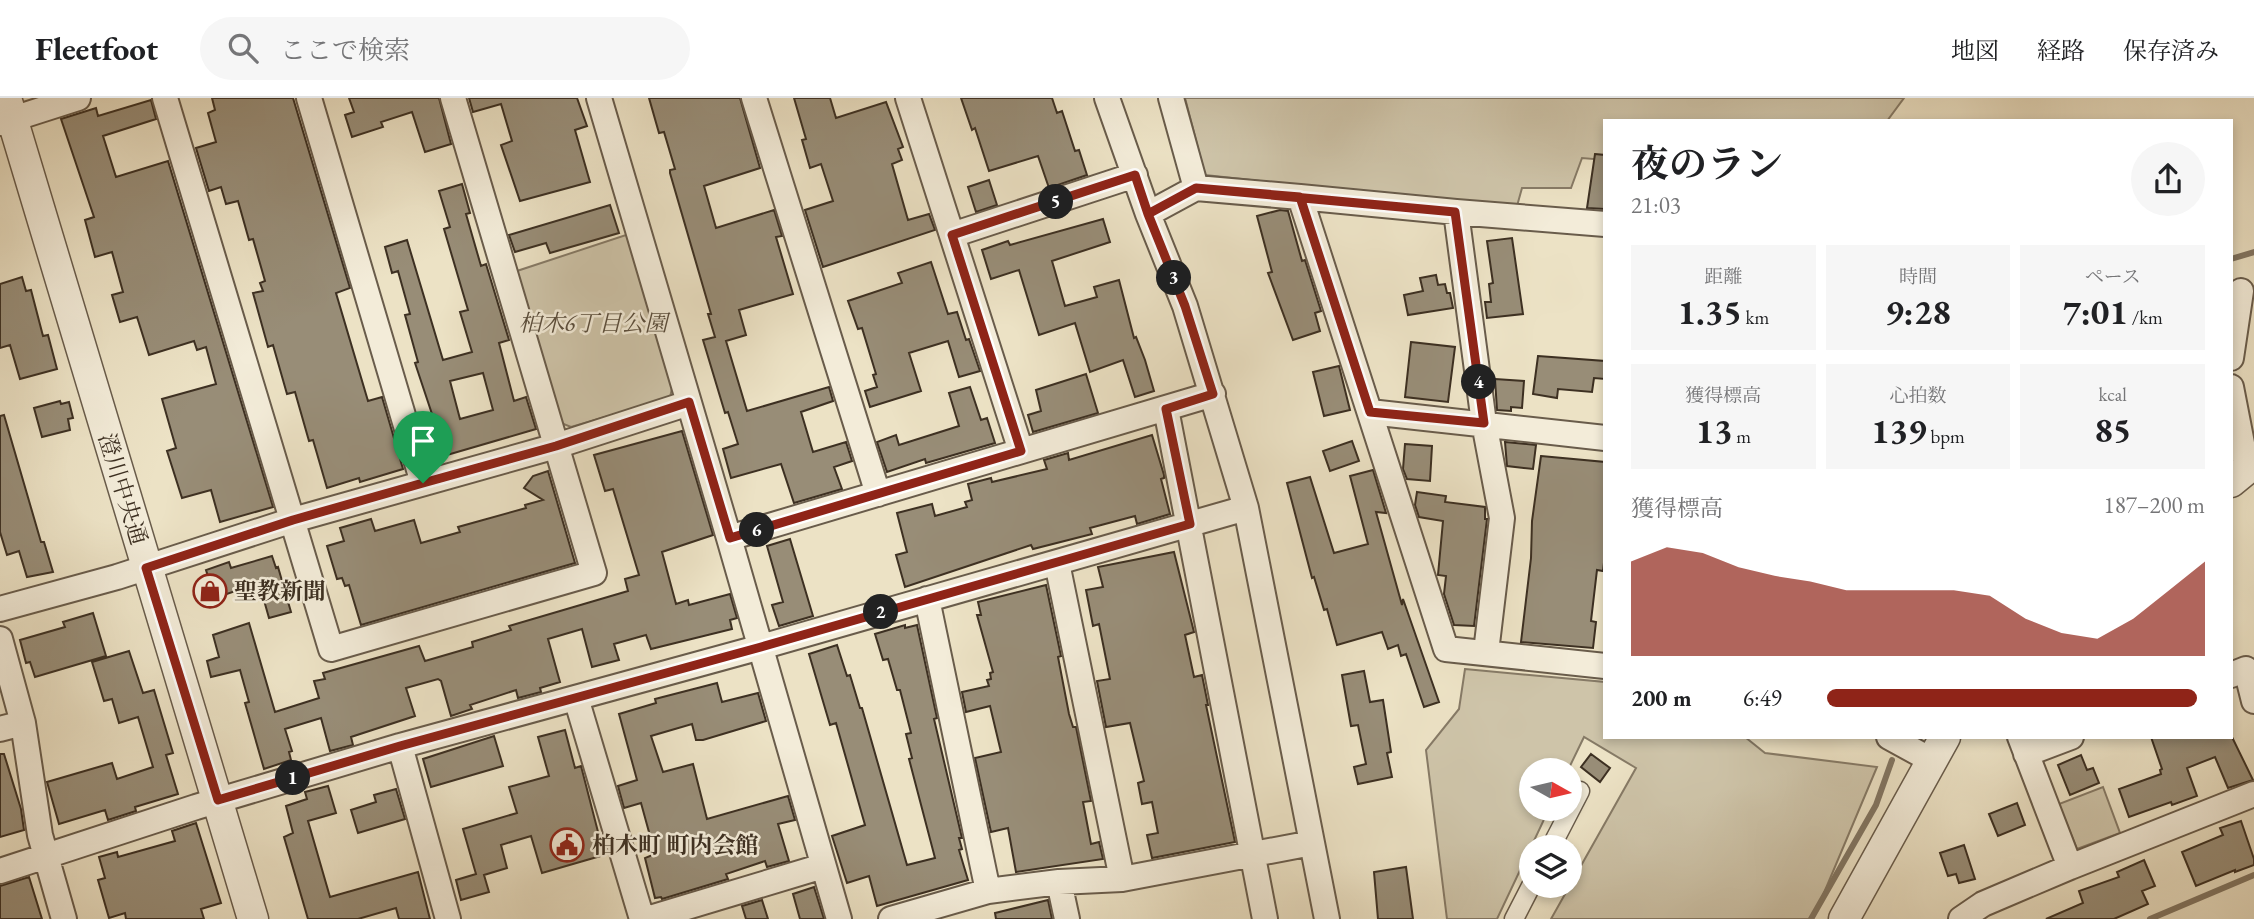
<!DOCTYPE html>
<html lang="ja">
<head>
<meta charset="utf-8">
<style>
	:root { --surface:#fff; --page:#f6f6f6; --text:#202124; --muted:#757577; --line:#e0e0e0; --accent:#8f2418 }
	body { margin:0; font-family:"EB Garamond","Noto Serif JP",serif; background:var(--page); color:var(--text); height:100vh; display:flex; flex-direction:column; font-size:26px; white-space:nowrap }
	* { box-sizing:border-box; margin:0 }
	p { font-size:23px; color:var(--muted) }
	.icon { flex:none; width:38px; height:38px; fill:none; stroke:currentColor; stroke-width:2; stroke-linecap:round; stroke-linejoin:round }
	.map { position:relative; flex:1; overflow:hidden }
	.panel { position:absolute; left:1603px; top:21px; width:630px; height:620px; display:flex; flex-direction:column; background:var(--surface); border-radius:0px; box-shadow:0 4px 10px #0003 }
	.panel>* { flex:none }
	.needle { width:46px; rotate:98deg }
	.fabs { position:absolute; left:1519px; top:660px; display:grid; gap:14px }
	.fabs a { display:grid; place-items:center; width:63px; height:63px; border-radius:50%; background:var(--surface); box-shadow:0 4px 10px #0003; font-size:35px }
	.pin { position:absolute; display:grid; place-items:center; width:60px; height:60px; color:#fff; margin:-72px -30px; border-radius:50% 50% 50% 0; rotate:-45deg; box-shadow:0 0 7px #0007 }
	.pin .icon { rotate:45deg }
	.km { position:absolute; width:35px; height:35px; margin:-18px; border-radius:50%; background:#222; color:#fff; font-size:19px; line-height:35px; text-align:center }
	.round { display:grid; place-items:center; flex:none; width:74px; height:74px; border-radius:37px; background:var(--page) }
	.summary { display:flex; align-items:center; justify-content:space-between; height:119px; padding:0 28px }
	h1 { font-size:38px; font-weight:700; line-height:52px }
	.figures { display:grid; grid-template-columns:repeat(3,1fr); gap:10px; height:119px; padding:7px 28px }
	.figures div { display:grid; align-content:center; border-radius:0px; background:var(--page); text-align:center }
	.figures b { font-size:35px; font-weight:700 }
	.figures small { font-size:19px; font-weight:400 }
	.figures p { font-size:19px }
	.chart { height:196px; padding:14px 28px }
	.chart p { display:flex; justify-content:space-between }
	.chart svg { width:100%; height:126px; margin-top:7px; fill:var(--accent); opacity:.7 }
	ul { padding:0 28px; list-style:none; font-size:23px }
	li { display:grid; grid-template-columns:112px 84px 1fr; align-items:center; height:52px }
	li i { height:18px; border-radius:9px; background:var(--accent) }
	header { display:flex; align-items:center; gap:42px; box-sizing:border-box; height:98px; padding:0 35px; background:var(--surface); border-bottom:2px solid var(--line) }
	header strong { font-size:33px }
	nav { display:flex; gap:38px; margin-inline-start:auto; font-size:24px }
	.search { width:490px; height:63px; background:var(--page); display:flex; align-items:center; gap:18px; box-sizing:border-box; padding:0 24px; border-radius:38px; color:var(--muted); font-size:26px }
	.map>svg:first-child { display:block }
</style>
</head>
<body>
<header>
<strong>Fleetfoot</strong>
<div class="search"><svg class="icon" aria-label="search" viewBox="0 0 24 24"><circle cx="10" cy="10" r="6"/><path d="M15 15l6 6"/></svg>ここで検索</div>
<nav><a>地図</a><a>経路</a><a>保存済み</a></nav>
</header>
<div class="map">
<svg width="2254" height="821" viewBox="0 0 2254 821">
	<rect width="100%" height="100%" fill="#ece2c5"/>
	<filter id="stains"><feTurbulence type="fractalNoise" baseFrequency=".00286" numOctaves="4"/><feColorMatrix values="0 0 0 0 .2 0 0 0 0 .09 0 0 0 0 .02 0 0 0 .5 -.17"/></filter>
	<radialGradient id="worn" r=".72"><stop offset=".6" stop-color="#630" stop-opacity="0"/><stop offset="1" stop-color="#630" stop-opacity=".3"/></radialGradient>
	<path fill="#cec4a9" stroke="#867a66" stroke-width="2" d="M1185 0H1904L1887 23H1605V62L1582 60 1571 90H1522L1517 108 1460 105 1205 77Z
		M629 136 672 290 670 300 571 329 561 325 517 173Z
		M1465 571 1605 584V639H1745L1765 655 1877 669 1813 821H1551L1636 670 1584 639 1568 672H1531V710L1549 711 1497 821H1447L1426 652 1459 611Z
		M2103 689 2120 735 2077 751 2059 706Z"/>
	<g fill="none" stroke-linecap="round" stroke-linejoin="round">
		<path stroke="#827663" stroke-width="6" d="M2231 161 2254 154
			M1811 821 1876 707 1892 662
			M2150 821 2254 777"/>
	</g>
	<path fill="#988d77" stroke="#3d3022" stroke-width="2" fill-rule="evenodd" d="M212 0H293L350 190 336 195 368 303 382 299 403 371 360 384 359 380 327 390 313 342 309 343 295 294 287 296 273 247 268 249 253 195 263 193 260 185 265 183 253 141 249 142 238 103 226 106 221 89 209 93 196 50 216 44 208 15 215 12Z
		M349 0H439L451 46 425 54 412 14 381 24 383 29 352 39 345 17 354 14Z
		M469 0H577L587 28 575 32 590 84 520 103 501 47 512 43 501 6 473 14Z
		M649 0H740L760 70 704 88 716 130 774 112 782 138 776 139 793 196 739 212 746 237 726 243 747 313 829 289 833 303 801 314 813 354 846 344 852 363 834 369 842 391 794 405 781 366 731 380 723 351 738 346 728 314 725 315 703 242 715 239 708 216H711L670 75V72L675 71 664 34 659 35Z
		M794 0H830L836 20 886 4 903 49 898 51 902 62 892 66 908 122 929 116 935 132 823 169 805 112 833 103 821 66 810 70 802 42 806 41Z
		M961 0H1052L1057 15 1062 13 1075 53 1079 52 1087 77 1049 90 1038 58 989 73 975 30 972 32Z
		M151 2 156 21 103 38 116 79 168 63 273 409 220 424 211 392 182 400 167 353 176 350 162 301 216 286 206 249 197 252 194 243 149 257 137 219 120 224 112 197 123 194 112 154 95 159 85 122 94 119 61 21 96 10 98 18Z
		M1595 56 1605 57V111L1587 110Z
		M989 82 997 107 976 114 968 89Z
		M462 86 470 115 466 116 481 168 486 166 509 242 499 245 514 303 526 299 536 331 447 357 437 322H434L415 265 418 264 405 217 410 216 398 173 392 175 385 149 407 142 443 262 472 254 460 214 468 212 444 131 450 129 439 93ZM483 275 493 312 460 321 450 283Z
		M610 107 619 135 550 155 546 145 515 154 509 137Z
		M1280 112 1288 113 1302 163 1305 162 1321 213 1315 215 1320 233 1293 242 1268 175 1272 174 1257 118Z
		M1103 121 1110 144 1052 163 1065 208 1097 199 1094 189 1119 182 1134 240 1136 239 1145 262 1154 293 1135 299 1123 262 1090 274 1075 225 1039 237 1019 172 991 181 982 152 1008 143 1010 147Z
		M1512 140 1523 216 1487 220 1485 204H1491L1489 186 1493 185 1487 143Z
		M931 164 948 216 957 214 966 242 969 241 980 273 959 279 948 243 909 255 921 293 870 309 865 293 877 289 873 277 876 276 862 230 858 231 848 203 902 185 898 175Z
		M1436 177 1438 187 1445 186 1447 195H1450L1453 210 1408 217 1404 197 1423 193 1420 180Z
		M22 179 26 193 31 192 43 238 48 237 57 271 20 281 10 247 0 250V186Z
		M1411 244 1455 249 1448 304 1405 299Z
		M1538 258 1605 263V281L1594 280 1592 294 1558 291 1557 300 1533 296Z
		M1339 268 1350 312 1324 318 1313 274Z
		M1086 276 1098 315 1033 334 1028 317 1041 313 1036 292Z
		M1495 281 1524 283 1522 310 1511 309V313L1497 312Z
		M970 289 981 322 987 320 995 345 926 365 925 361 887 374 877 344 896 337 899 347 959 328 949 295Z
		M60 303 61 306 69 304 73 320 68 321 70 332 42 339 34 310Z
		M4 317 41 444H44L53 474 27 479 19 453 7 457 0 434V318Z
		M682 333 713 437 662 454 676 506 688 502 689 507 730 496 737 520 730 522 732 531 651 551 646 537 614 546 619 562 592 569 582 531 548 541 560 584 540 590 541 594 518 600 516 592 470 607 472 611 451 618 441 583 438 581 406 590 415 618 351 639 353 647 330 653 321 620 285 631 292 653 289 654 291 662 264 671 245 605 249 604 240 572 211 579 207 563 219 559 213 537 249 525 275 614 319 600 314 583 325 581 323 575 419 548 425 563 473 549 472 544 511 532 509 528 628 493 625 481 639 477 613 391 605 393 594 357Z
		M1152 337 1164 377V380L1161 381 1170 416 1137 426 1135 418 1090 430 1092 436 1033 451 1031 447 905 489 896 457 907 454 897 415 932 406 935 418 967 409 965 404 972 402 968 386 991 380 992 384 1047 371 1044 362 1068 355 1069 362Z
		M1352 343 1359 363 1330 373 1323 353Z
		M1505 344 1536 347 1533 371 1507 368Z
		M1405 346 1432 348 1430 383 1407 381 1403 371Z
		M1541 358 1605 364V456L1603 473 1597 472 1591 523 1596 524 1593 550 1521 544 1531 460 1532 423Z
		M1373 372 1386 415 1376 414 1402 507 1403 501 1439 604 1424 609 1406 556 1401 558 1398 547 1388 551 1382 534 1337 547 1327 511 1324 512 1314 479 1312 480 1287 385 1310 379 1334 455 1368 446 1350 378Z
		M548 373 575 465 361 527 349 487 345 488 342 480 337 481 327 448 344 443 340 430 371 421 375 433 414 422 421 445 460 434 458 429 526 410 525 407 543 402 524 390 533 378Z
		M1417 394 1446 398 1445 404 1485 409V421H1487L1474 528 1454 527 1444 496 1446 478 1438 477 1443 423 1419 419 1415 407Z
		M790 441 813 518 779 528 772 507 783 504 767 448Z
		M1174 454 1194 534 1185 537 1194 579 1202 577 1208 607H1206L1235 744 1152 760 1147 737 1158 735 1152 704 1142 706 1138 685 1144 683 1130 625 1106 629 1097 583 1110 581 1099 526 1093 528 1086 492 1103 489 1098 469Z
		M272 458 276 470 278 469 291 514 269 520 260 488 251 491 250 488 215 500 206 472 229 464 231 470Z
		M1046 487 1061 558 1058 559 1069 616 1073 629H1076L1091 703 1083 704 1091 746 1099 744 1103 761 1016 774 1008 730 991 734 975 660 1001 654 990 608 966 614 962 594 989 588 987 582 991 581 990 575 993 574 977 517H981L978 504Z
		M93 515 106 558 35 579 30 564 26 565 20 542 65 529 63 524Z
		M905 527V530L917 527 937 620 934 621 962 740H959L962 751 959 752 968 782 877 808 869 778 847 785 832 738 865 727 836 625 830 627 809 556 837 547 847 578 850 577 860 610H862L907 767 935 760 909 661 912 660 906 636 911 635 900 592H897L888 561 883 562 875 536Z
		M129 553 143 595 154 592 173 655 166 657 178 696 135 709 136 713 108 722 105 712 59 726 47 684 112 665 117 681 153 669 138 619 119 625 112 601 104 603 92 564Z
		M1364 573 1370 604 1383 602 1391 654 1387 655 1392 679 1358 686 1354 669 1366 666 1358 627 1351 628 1342 577Z
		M717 585 722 604 758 595 766 623 703 642H696L692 626 651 638 663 674 693 666 707 721 788 698 795 722 778 726 789 763 767 769 765 763 726 776 728 781 662 801 661 799 655 800 645 760 655 756 641 705 624 710 618 688 637 682 619 616 656 605 655 601Z
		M565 632 575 670 581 668 604 757 542 775 531 738 501 747 507 770 484 777 489 794 461 802 456 782 476 776 463 731 517 715 509 689 549 678 538 639Z
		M494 638 503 668 431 689 423 661Z
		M2151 639H2232L2253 682 2228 690 2215 659 2187 670 2197 698 2172 707 2171 704 2129 719 2119 691 2161 676 2160 672 2162 671Z
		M0 656H4L21 711 24 732 0 739Z
		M1591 656 1610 670 1600 684 1581 669Z
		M2081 657 2087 672 2093 670 2099 685 2070 697 2058 667Z
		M328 688 336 715 308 723 330 799 418 774 430 821H399L396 810 358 821H308L284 739 293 735 286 708 307 701 305 694Z
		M396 691 405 721 358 735 351 712 376 704 374 697Z
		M2017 705 2025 727 1998 738 1989 716Z
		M2241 723 2254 761V767L2235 774V772L2196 788 2182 754 2223 737 2220 730Z
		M196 725 221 805 201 811 204 821H126L125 815 109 820 98 782 105 780 99 759 117 754 118 759 175 743 172 733Z
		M1964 747 1975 781 1959 785 1956 776 1948 778 1940 755Z
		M2144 762 2155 788 2142 793 2148 806 2114 821H2046L2083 805 2079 793 2119 779 2117 774Z
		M1406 769 1413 821H1378L1374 774Z
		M29 779 42 821H0V788Z
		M814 789 824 821H800L793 796Z
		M762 802 768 821H746L742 808Z
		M1048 802 1052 821H996L995 815Z"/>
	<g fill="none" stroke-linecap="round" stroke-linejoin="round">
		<defs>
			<path id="pedestrian" d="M1551 749 1580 693
				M1514 821 1531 788"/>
			<path id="minor" d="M165 0 331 551 594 475 453 0
				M309 0 423 385
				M599 0 729 440 839 821
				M754 0 878 396
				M908 0 1021 353
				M1107 0 1148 116 1185 208 1246 410 1327 821
				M1171 0 1196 90
				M0 25 78 0
				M1300 99 1456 114 1605 126
				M1456 114 1484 325 1502 420 1486 554
				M1148 116 1196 90 1300 99 1446 551 1605 568
				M952 137 1135 77
				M2231 260 2241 193
				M2231 289 2247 371
				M1166 311 1265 821
				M1370 314 1605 340
				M729 440 1213 296
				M1057 465 1122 781
				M927 501 988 793
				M0 511 117 479 293 422 556 348 689 305
				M0 541 23 625 40 737 64 821
				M2231 577 2246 571 2254 603
				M576 600 642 821
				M0 631 23 625
				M1889 639 1931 662
				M2020 639 2070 769
				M400 648 448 821
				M2026 656 2071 639
				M0 773 196 709 400 648 761 549 1246 410
				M1059 784 1067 821
				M647 821 823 768
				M891 821 988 793 1059 784 1122 781 1312 745
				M1961 821 1983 806 2070 769 2254 696"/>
			<path id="tertiary" d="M6 0 253 821
				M2231 384 2254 365
				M1844 821 1945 639"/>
		</defs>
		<use href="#pedestrian" stroke="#695c4b" stroke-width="21"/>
		<use href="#minor" stroke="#695c4b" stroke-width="28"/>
		<use href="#tertiary" stroke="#695c4b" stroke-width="33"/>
		<use href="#pedestrian" stroke="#f3ecd9" stroke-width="18"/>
		<use href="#minor" stroke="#f3ecd9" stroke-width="24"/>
		<use href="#tertiary" stroke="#f3ecd9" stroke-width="30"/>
	</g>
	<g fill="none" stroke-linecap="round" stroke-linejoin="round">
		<defs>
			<path id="route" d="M423 385 293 422 146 470 218 702 400 648 761 549 1190 426 1166 311 1213 296 1185 208 1148 116 1196 90 1300 99 1370 314 1484 325 1455 114 1196 90 1148 116 1135 77 952 137 1021 353 730 440 689 304 556 348 423 385"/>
		</defs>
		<use href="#route" stroke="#fff" stroke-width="14"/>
		<use href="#route" stroke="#8f2418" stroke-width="9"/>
	</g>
	<defs>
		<symbol id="shop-ring" viewBox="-11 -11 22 22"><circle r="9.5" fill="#f3ecd9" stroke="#8f2418" stroke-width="1.5"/><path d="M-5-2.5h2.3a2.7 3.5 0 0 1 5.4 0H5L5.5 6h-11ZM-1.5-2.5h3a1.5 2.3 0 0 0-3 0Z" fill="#8f2418"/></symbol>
		<symbol id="civic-ring" viewBox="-11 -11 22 22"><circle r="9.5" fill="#f3ecd9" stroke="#8f2418" stroke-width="1.5"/><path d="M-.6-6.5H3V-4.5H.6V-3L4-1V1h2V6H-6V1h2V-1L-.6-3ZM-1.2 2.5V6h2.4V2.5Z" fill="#8f2418"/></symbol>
	</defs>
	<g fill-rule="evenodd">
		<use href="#shop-ring" x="191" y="474" width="38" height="38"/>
		<use href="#civic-ring" x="548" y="728" width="38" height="38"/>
	</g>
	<g text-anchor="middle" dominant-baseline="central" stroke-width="5" stroke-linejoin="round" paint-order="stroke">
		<g font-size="23" font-style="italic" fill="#5a4e3d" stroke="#f3ecd9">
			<text x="593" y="225">柏木6丁目公園</text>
		</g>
		<g font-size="23" fill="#3d3022" stroke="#f3ecd9">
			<text transform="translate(123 391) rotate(73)">澄川中央通</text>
		</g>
		<g font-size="23" font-weight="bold" fill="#3d3022" stroke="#f3ecd9" text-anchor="start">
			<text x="234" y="493">聖教新聞</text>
			<text x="592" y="747">柏木町 町内会館</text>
		</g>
	</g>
	<rect width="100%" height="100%" filter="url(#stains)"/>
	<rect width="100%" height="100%" fill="url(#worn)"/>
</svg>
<div class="fabs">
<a><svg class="needle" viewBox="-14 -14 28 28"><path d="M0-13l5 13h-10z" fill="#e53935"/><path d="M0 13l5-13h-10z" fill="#757577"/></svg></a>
<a><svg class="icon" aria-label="layers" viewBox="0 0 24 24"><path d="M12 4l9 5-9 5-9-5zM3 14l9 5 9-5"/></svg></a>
</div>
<div class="pin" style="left:423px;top:385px;background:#1e9e55"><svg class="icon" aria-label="arrive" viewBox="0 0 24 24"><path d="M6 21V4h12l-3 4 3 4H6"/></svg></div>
<b class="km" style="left:293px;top:680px">1</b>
<b class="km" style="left:881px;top:514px">2</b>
<b class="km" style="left:1174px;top:180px">3</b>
<b class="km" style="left:1479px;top:284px">4</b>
<b class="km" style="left:1056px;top:104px">5</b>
<b class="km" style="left:757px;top:432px">6</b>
<section class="panel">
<div class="summary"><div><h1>夜のラン</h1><p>21:03</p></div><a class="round"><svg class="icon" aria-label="share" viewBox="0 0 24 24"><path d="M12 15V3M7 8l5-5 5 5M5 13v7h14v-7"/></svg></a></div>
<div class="figures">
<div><p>距離</p><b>1.35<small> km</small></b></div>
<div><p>時間</p><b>9:28</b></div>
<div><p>ペース</p><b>7:01<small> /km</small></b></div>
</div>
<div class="figures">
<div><p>獲得標高</p><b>13<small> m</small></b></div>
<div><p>心拍数</p><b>139<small> bpm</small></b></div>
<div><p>kcal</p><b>85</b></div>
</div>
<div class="chart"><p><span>獲得標高</span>187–200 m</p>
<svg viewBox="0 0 160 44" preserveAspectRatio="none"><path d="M0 44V11L10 6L20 8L30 13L40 16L50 18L60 21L70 21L80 21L90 21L100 23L110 31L120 36L130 38L140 31L150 21L160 11V44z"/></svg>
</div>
<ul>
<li><b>200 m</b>6:49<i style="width:98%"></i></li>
</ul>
</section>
</div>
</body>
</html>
